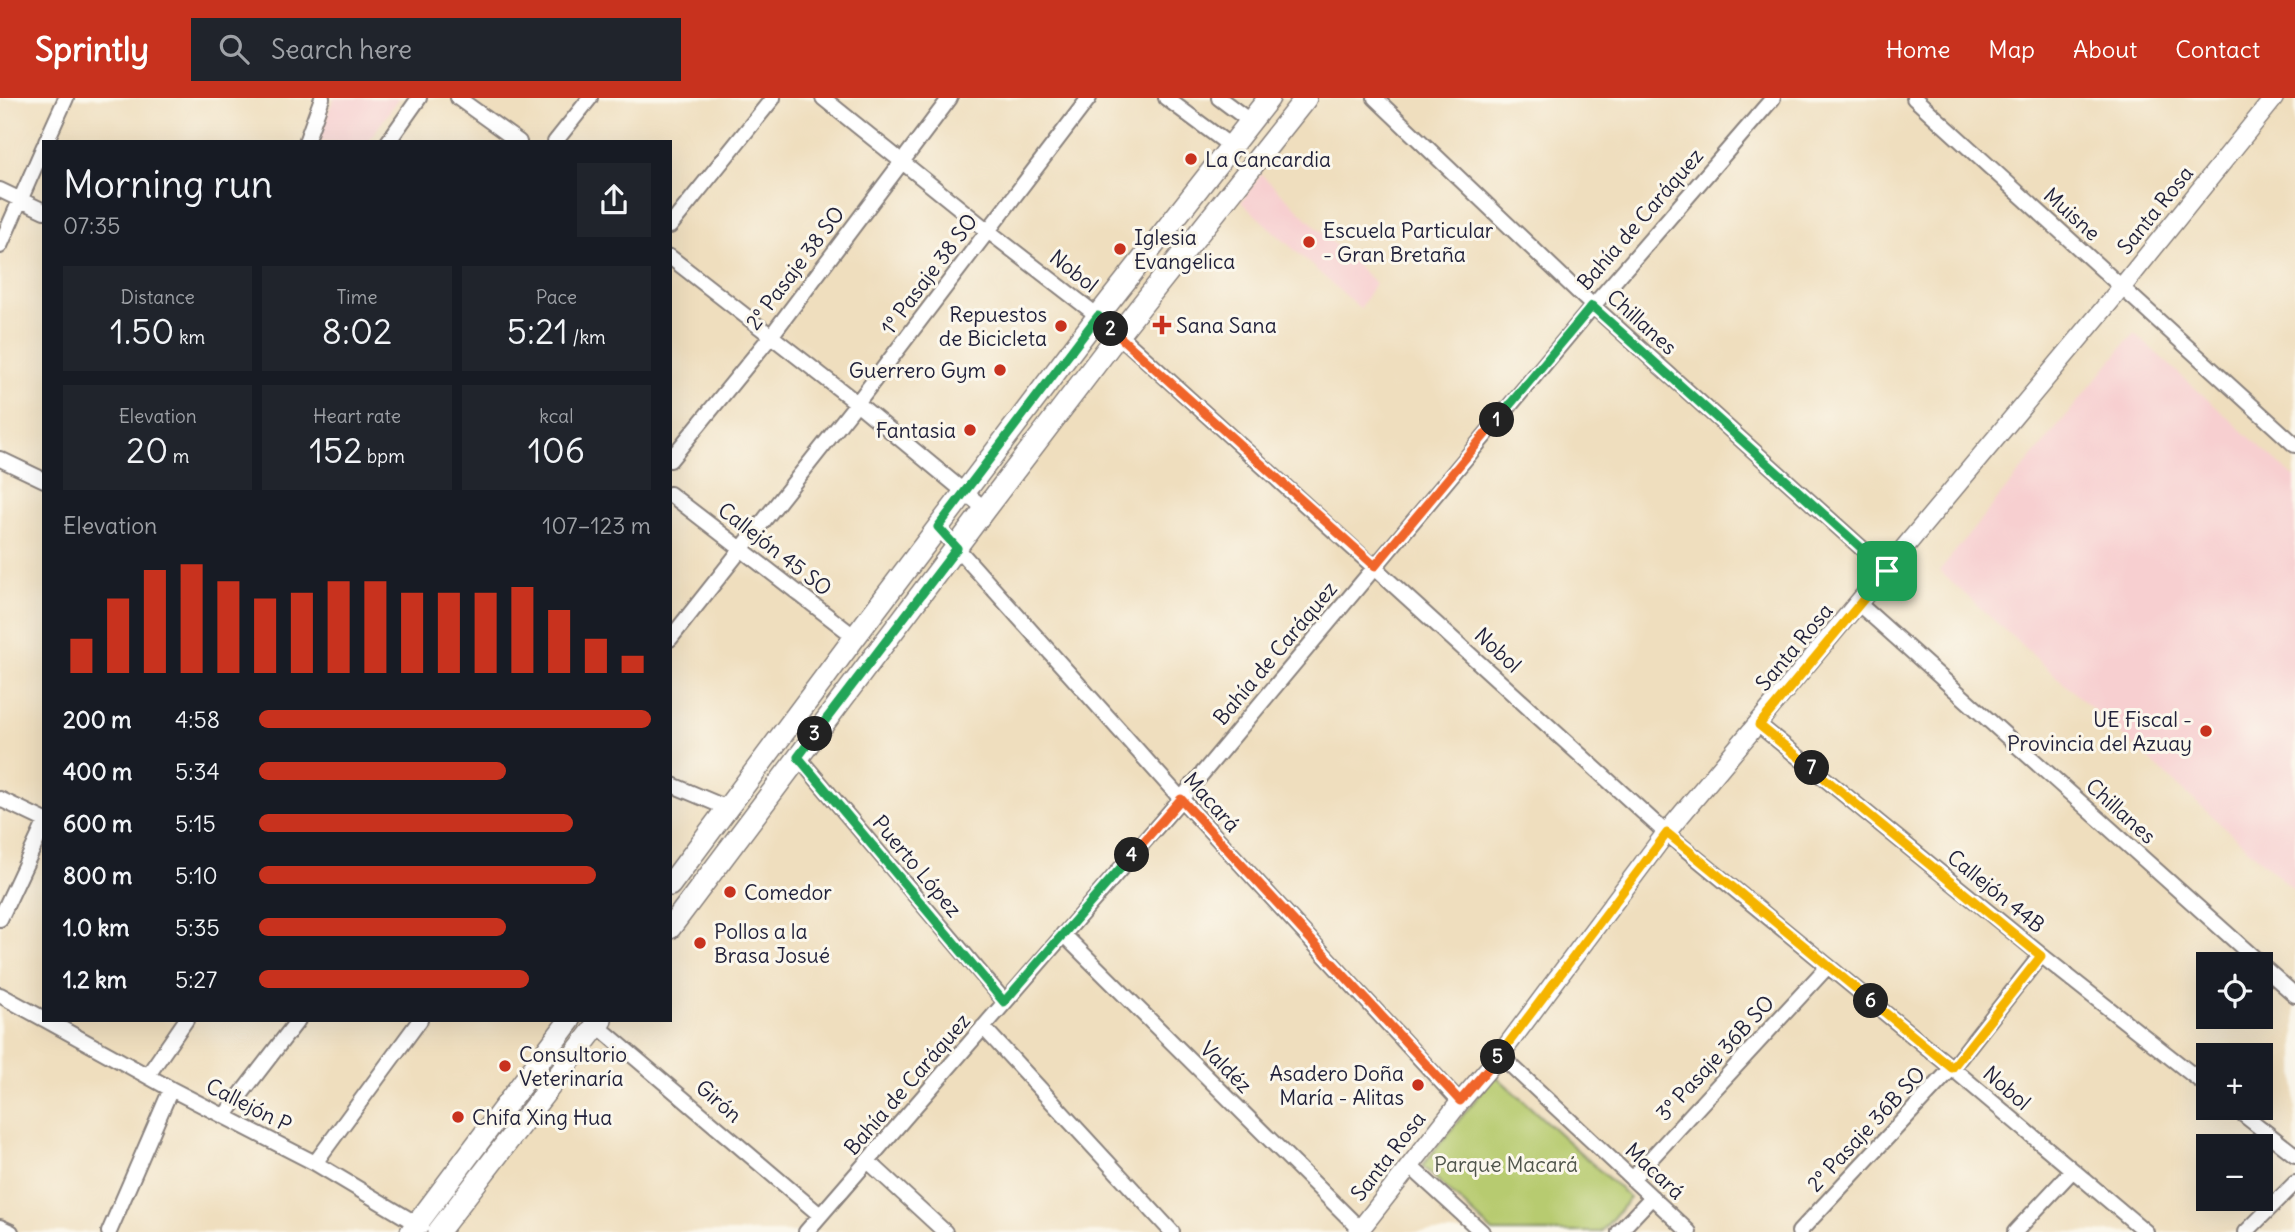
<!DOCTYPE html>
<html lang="en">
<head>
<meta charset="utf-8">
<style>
	:root { --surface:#171b24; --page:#20242c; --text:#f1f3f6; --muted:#9ea1a6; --accent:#c8321e }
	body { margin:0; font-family:Delius,sans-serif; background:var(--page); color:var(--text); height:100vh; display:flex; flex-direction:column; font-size:26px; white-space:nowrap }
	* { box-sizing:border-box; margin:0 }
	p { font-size:23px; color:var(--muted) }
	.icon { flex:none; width:38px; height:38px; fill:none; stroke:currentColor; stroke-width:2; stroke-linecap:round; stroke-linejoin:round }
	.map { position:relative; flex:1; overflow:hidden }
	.drawer { position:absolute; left:42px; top:42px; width:630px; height:882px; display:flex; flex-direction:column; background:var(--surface); border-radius:0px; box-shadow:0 7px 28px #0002 }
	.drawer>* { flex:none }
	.buttons { position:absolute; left:2196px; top:854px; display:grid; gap:14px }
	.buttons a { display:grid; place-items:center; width:77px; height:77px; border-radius:0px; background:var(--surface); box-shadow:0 7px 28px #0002; font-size:35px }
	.pin { position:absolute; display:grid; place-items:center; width:60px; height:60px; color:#fff; margin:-30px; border-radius:14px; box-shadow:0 4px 10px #0006 }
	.km { position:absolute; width:35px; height:35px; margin:-18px; border-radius:50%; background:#222; color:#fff; font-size:19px; line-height:35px; text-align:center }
	.round { display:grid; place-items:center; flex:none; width:74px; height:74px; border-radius:0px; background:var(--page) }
	.headline { display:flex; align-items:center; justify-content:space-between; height:119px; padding:0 21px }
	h1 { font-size:38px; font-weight:600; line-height:52px }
	.stats { display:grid; grid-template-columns:repeat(3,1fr); gap:10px; height:119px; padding:7px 21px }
	.stats div { display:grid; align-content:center; border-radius:0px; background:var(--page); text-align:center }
	.stats b { font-size:35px; font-weight:600 }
	.stats small { font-size:19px; font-weight:400 }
	.stats p { font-size:19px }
	.chart { height:196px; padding:14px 21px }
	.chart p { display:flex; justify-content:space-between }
	.chart svg { width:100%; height:126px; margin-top:7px; stroke:var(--accent); stroke-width:6 }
	ul { padding:0 21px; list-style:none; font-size:23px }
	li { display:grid; grid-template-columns:112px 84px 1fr; align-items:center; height:52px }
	li i { height:18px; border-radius:9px; background:var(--accent) }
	header { display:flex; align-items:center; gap:42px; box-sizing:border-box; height:98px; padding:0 35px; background:var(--accent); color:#fff }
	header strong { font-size:33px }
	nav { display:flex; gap:38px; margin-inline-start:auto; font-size:24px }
	.search { width:490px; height:63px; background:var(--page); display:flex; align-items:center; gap:18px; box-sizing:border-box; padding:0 24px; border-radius:0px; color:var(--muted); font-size:26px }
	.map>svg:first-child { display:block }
</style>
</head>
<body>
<header>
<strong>Sprintly</strong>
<div class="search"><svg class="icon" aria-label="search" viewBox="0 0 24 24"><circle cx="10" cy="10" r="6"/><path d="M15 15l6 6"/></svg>Search here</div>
<nav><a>Home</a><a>Map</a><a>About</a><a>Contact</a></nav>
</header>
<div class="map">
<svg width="2295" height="1134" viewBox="0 0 2295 1134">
	<rect width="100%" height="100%" fill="#fbf7ec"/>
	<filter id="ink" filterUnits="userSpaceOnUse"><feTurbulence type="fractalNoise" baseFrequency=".0143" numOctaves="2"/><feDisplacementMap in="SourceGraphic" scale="14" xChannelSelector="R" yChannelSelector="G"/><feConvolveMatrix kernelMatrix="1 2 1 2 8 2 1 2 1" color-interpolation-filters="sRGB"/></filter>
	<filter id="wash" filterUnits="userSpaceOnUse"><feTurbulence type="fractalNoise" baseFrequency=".00686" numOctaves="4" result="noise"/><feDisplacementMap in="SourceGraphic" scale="28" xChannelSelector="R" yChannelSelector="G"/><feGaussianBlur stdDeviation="1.57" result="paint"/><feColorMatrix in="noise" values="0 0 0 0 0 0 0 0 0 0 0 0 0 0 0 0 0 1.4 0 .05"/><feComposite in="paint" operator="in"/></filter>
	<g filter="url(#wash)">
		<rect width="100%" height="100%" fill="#efdebe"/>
		<path fill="#f7cfd0" d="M334 0H399L368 44H316Z
			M1261 76 1375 185 1360 211 1241 104Z
			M2134 235 2295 380V793L1939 473Z"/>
		<path fill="#b7cb6f" stroke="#6c7655" stroke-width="2" d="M1495 977 1630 1100 1601 1134H1493L1422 1068Z"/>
	</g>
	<g filter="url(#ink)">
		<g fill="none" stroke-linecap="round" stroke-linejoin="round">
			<defs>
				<path id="minor" d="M458 0 519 44
					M823 0 988 133 1098 218 1666 735 1952 970 2146 1134
					M1166 0 1232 49
					M1219 0 1251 24
					M1375 0 1593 208 1887 473
					M1914 0 2295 347
					M46 44 66 0
					M306 44 322 0
					M388 44 419 0
					M555 44 590 0
					M0 92 44 113
					M670 128 773 0
					M0 148 44 48
					M670 159 857 305 985 411
					M0 361 44 382
					M670 362 771 238 950 0
					M670 396 855 539
					M938 429 1181 701 1460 1004
					M1859 506 2261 866
					M670 541 857 305 1089 0
					M1759 627 2041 857 2208 989
					M798 659 1005 904
					M670 686 727 710
					M0 701 44 722
					M0 821 44 727
					M1063 836 1360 1131
					M2261 867 2295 897
					M0 897 44 921
					M46 922 171 991 315 1065 422 1129
					M592 923 820 1117
					M983 929 1172 1134
					M1500 957 1689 1134
					M148 977 186 922
					M2235 1010 2295 1057
					M225 1017 298 922
					M868 1063 945 1134
					M315 1065 420 922
					M1410 1068 1482 1134
					M1632 1081 1828 868
					M0 1129 11 1134
					M109 1134 171 991
					M806 1134 1181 701 1593 208 1773 0
					M1619 1134 1652 1099
					M1799 1134 1952 970 2041 857
					M2015 1134 2072 1073
					M2246 1134 2295 1085"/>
				<path id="tertiary" d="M1358 1134 1460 1004 1500 957 1666 735 2122 189 2274 0"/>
				<path id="secondary" d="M670 787 855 539 1098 218 1269 0
					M670 830 985 411 1118 237 1306 0
					M411 1134 570 922
					M438 1134 601 922"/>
			</defs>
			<use href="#minor" stroke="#88807c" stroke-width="18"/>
			<use href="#tertiary" stroke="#88807c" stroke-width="21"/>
			<use href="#secondary" stroke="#88807c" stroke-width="24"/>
			<use href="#minor" stroke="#fff" stroke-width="14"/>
			<use href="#tertiary" stroke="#fff" stroke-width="18"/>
			<use href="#secondary" stroke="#fff" stroke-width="21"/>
		</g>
	</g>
	<g fill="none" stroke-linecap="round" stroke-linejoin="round" filter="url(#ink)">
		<defs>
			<path id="split-1" d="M1497 322 1592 208 1887 473"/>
			<path id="split-2" d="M1111 231 1375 468 1497 322"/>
			<path id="split-3" d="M815 636 957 450 938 429 1098 218 1111 231"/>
			<path id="split-4" d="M815 636 798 659 1004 904 1132 757"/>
			<path id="split-5" d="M1132 757 1181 701 1460 1003 1498 959"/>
			<path id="split-6" d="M1498 959 1667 735 1871 903"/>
			<path id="split-7" d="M1812 670 2041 858 1952 970 1871 903"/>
			<path id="split-8" d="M1812 670 1759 627 1887 473"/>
		</defs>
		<use href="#split-1" stroke="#fff" stroke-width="14"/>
		<use href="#split-2" stroke="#fff" stroke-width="14"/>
		<use href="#split-3" stroke="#fff" stroke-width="14"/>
		<use href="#split-4" stroke="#fff" stroke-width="14"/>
		<use href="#split-5" stroke="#fff" stroke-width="14"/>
		<use href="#split-6" stroke="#fff" stroke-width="14"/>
		<use href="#split-7" stroke="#fff" stroke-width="14"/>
		<use href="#split-8" stroke="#fff" stroke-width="14"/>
		<use href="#split-1" stroke="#22a559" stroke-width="9"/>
		<use href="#split-2" stroke="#f0652b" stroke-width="9"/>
		<use href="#split-3" stroke="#22a559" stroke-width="9"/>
		<use href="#split-4" stroke="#22a559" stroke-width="9"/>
		<use href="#split-5" stroke="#f0652b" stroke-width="9"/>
		<use href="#split-6" stroke="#f5b400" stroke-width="9"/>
		<use href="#split-7" stroke="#f5b400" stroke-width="9"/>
		<use href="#split-8" stroke="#f5b400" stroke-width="9"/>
	</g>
	<g fill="#c8321e" stroke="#fbf7ec" stroke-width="2.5">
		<circle cx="1191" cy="61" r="7"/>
		<circle cx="1309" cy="144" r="7"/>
		<circle cx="1120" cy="151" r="7"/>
		<path d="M1158.5 216.5h7v7h7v7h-7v7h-7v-7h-7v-7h7z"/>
		<circle cx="1061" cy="228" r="7"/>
		<circle cx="1000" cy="272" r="7"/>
		<circle cx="970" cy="332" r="7"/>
		<circle cx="2206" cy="633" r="7"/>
		<circle cx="730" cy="794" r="7"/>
		<circle cx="700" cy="845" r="7"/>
		<circle cx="505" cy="968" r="7"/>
		<circle cx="1418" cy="987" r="7"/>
		<circle cx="458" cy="1019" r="7"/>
	</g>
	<g text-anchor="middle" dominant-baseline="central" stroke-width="6" stroke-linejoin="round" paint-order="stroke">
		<g font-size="21" fill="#22223b" stroke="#fbf7ec" text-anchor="start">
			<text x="1205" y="61">La Cancardia</text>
			<text x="1323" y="132">Escuela Particular<tspan x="1323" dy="24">- Gran Bretaña</tspan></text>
			<text x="1134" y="139">Iglesia<tspan x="1134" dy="24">Evangelica</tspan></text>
			<text x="1047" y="216" text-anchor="end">Repuestos<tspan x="1047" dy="24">de Bicicleta</tspan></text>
			<text x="1176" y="227">Sana Sana</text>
			<text x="986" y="272" text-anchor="end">Guerrero Gym</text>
			<text x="956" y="332" text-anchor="end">Fantasia</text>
			<text x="2192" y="621" text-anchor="end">UE Fiscal -<tspan x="2192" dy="24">Provincia del Azuay</tspan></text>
			<text x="744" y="794">Comedor</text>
			<text x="714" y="833">Pollos a la<tspan x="714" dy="24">Brasa Josué</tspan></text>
			<text x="519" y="956">Consultorio<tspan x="519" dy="24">Veterinaría</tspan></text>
			<text x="1404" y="975" text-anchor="end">Asadero Doña<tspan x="1404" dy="24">María - Alitas</tspan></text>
			<text x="472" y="1019">Chifa Xing Hua</text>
		</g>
		<g font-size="21" fill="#22223b" stroke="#fbf7ec">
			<text transform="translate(2155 112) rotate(-51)">Santa Rosa</text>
			<text transform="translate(2072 116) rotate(42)">Muisne</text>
			<text transform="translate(1640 121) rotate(-49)">Bahía de Caráquez</text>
			<text transform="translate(795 170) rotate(-53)">2º Pasaje 38 SO</text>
			<text transform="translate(1074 173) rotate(38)">Nobol</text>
			<text transform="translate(929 176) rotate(-53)">1º Pasaje 38 SO</text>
			<text transform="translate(1642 224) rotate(42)">Chillanes</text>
			<text transform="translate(775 451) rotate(38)">Callejón 45 SO</text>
			<text transform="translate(1794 549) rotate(-50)">Santa Rosa</text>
			<text transform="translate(1498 552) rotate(43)">Nobol</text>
			<text transform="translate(1275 555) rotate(-50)">Bahía de Caráquez</text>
			<text transform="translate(1212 704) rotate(48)">Macará</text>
			<text transform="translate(2121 713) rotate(42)">Chillanes</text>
			<text transform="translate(917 768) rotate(50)">Puerto López</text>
			<text transform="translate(1996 793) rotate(39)">Callejón 44B</text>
			<text transform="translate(1715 960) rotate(-47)">3º Pasaje 36B SO</text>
			<text transform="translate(1226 969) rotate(45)">Valdéz</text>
			<text transform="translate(907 986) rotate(-49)">Bahía de Caráquez</text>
			<text transform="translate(2007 990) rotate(41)">Nobol</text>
			<text transform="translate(719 1003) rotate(41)">Girón</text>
			<text transform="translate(249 1007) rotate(27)">Callejón P</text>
			<text transform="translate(1866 1031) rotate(-47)">2º Pasaje 36B SO</text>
			<text transform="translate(1388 1058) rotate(-52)">Santa Rosa</text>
			<text transform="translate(1655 1073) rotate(43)">Macará</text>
		</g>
		<g font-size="21" fill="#4f554b" stroke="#fbf7ec">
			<text x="1506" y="1066">Parque Macará</text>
		</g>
	</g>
</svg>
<div class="buttons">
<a><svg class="icon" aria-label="locate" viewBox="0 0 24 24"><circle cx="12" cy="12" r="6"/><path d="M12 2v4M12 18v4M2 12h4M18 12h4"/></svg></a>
<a>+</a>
<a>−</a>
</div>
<div class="pin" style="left:1887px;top:473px;background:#1e9e55"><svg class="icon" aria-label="arrive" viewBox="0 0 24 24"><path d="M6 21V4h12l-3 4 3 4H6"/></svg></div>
<b class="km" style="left:1497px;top:322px">1</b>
<b class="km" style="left:1111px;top:231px">2</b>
<b class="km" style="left:815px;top:636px">3</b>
<b class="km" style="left:1132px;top:757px">4</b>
<b class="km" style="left:1498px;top:959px">5</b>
<b class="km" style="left:1871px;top:903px">6</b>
<b class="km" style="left:1812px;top:670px">7</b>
<section class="drawer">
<div class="headline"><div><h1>Morning run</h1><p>07:35</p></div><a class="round"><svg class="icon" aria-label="share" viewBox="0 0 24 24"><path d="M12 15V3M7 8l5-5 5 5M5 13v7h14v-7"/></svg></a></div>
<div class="stats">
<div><p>Distance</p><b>1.50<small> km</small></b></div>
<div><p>Time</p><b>8:02</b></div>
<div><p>Pace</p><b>5:21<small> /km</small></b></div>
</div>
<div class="stats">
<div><p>Elevation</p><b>20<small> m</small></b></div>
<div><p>Heart rate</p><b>152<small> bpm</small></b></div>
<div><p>kcal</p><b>106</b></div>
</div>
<div class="chart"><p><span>Elevation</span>107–123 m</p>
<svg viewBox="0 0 160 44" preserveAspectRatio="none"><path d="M5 44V32M15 44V18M25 44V8M35 44V6M45 44V12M55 44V18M65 44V16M75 44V12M85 44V12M95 44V16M105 44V16M115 44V16M125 44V14M135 44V22M145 44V32M155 44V38"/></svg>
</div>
<ul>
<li><b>200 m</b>4:58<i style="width:100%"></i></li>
<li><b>400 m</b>5:34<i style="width:63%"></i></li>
<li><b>600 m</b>5:15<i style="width:80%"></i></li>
<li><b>800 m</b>5:10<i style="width:86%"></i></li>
<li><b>1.0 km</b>5:35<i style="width:63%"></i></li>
<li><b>1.2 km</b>5:27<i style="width:69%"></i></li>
</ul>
</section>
</div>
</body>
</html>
